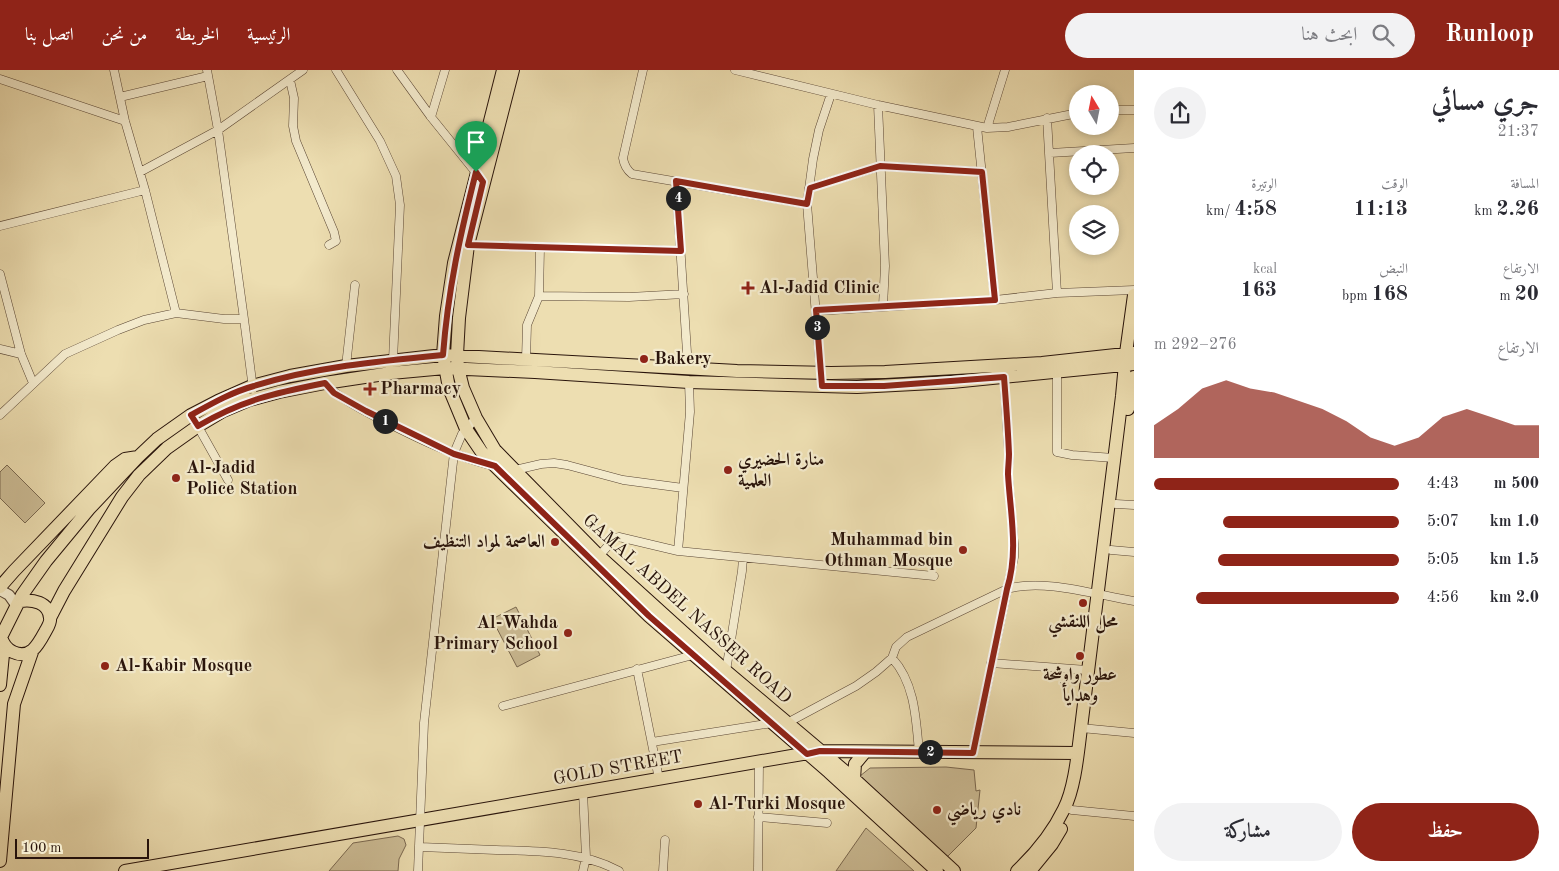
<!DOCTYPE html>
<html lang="ar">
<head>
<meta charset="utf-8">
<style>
	:root { --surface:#fff; --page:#f2f2f3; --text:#2b2b33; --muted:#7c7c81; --accent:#8f2418 }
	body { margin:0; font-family:"Old Standard TT",Amiri,serif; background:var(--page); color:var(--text); direction:rtl; height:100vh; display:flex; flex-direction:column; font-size:19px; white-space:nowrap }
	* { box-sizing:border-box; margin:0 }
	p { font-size:16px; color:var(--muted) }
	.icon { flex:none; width:28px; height:28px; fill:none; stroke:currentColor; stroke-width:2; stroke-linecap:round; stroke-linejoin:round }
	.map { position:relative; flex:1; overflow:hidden; direction:ltr }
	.drawer { display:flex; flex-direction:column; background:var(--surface); width:425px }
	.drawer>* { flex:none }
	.needle { width:32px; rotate:350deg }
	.controls { position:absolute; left:1069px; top:15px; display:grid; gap:10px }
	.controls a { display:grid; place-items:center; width:50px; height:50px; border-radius:50%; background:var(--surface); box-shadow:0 2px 8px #0003; font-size:25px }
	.scale { position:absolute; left:15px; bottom:12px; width:134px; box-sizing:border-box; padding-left:5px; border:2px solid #29140b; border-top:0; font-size:14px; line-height:18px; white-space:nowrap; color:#29140b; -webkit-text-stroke:4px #f3eacc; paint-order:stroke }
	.pin { position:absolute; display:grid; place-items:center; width:42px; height:42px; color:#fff; margin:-51px -21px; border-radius:50% 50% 50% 0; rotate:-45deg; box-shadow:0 0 5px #0007 }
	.pin .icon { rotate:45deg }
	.km { position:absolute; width:25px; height:25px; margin:-12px; border-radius:50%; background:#222; color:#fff; font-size:14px; line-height:25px; text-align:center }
	.round { display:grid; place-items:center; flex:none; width:52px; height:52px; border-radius:26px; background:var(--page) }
	.summary { display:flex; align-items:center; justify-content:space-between; height:85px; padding:0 20px }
	h1 { font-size:28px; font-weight:700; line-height:38px }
	.figures { display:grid; grid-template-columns:repeat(3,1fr); gap:8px; height:85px; padding:5px 20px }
	.figures div { display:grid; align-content:center }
	.figures b { font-size:21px; font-weight:700 }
	.figures small { font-size:14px; font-weight:400 }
	.figures p { font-size:14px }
	.chart { height:140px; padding:10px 20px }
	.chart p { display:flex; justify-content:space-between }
	.chart svg { width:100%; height:90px; margin-top:5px; fill:var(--accent); opacity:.7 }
	.action { display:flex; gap:10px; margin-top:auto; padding:10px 20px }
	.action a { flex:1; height:58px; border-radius:30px; background:var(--accent); color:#fff; font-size:20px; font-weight:700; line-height:58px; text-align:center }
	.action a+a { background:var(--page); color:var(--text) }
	ul { padding:0 20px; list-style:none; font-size:16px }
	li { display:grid; grid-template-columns:80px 60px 1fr; align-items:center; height:38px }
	li i { height:12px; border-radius:6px; background:var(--accent) }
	header { display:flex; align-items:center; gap:30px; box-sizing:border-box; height:70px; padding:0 25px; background:var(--accent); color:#fff }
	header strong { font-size:24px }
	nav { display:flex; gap:28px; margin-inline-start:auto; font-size:18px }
	.search { width:350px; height:45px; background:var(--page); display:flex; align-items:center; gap:12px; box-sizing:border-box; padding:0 18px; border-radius:28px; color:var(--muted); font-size:19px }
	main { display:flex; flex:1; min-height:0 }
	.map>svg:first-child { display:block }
</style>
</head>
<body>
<header>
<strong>Runloop</strong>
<div class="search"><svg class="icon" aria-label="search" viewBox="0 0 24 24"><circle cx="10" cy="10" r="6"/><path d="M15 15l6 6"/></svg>ابحث هنا</div>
<nav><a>الرئيسية</a><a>الخريطة</a><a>من نحن</a><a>اتصل بنا</a></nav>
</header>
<main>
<section class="drawer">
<div class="summary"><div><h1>جري مسائي</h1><p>21:37</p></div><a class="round"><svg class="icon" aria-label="share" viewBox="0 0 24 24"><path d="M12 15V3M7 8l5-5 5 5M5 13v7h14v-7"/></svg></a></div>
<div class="figures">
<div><p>المسافة</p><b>2.26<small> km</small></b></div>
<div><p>الوقت</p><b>11:13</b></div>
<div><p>الوتيرة</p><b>4:58<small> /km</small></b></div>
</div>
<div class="figures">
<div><p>الارتفاع</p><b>20<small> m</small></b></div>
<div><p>النبض</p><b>168<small> bpm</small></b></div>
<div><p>kcal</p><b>163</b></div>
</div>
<div class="chart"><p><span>الارتفاع</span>276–292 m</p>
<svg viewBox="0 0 160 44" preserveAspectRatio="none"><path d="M0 44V28L10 20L20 10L30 6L40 10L50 12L60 16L70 20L80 26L90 34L100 38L110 34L120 24L130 20L140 24L150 28L160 28V44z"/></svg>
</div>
<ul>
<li><b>500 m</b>4:43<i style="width:100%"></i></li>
<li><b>1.0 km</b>5:07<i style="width:72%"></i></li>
<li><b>1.5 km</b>5:05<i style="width:74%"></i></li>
<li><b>2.0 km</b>4:56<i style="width:83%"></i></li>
</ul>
<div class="action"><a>حفظ</a><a>مشاركة</a></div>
</section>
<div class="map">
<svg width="1134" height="801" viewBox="0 0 1134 801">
	<rect width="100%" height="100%" fill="#eddeb1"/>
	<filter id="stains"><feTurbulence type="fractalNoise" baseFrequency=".004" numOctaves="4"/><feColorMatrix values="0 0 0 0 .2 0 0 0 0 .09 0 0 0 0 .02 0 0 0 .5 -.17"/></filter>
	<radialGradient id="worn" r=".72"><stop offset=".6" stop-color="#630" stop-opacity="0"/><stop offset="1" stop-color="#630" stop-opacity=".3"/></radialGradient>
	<path fill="#ccbc95" stroke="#7a6850" d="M7 395 45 433 25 453 0 428V402Z
		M516 537 540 585 517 597 492 549Z
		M946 697 974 700 976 721 980 720 976 758 947 787 860 706 870 698Z
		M866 758 914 801H836Z
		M398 766 404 769 406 775 399 789 398 801H329L353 773Z"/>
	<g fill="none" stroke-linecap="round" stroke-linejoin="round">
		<defs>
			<path id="minor" d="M114 0 125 51 145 120 176 243
				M207 0 218 60 244 249
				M336 0 380 71 396 106 400 135 393 290
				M397 0 431 47 477 104
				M643 0 623 88C624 95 627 100 632 104L807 134
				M735 0 878 35 987 58 1008 57 1078 43
				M0 9 125 51
				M290 10 294 28 293 56 296 71 334 162 336 171 329 175
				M120 27 208 6
				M878 35 885 196 883 236
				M1110 40H1134
				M431 47 445 0
				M1047 48 1057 223
				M977 57 995 230
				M987 58 1005 0
				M1050 83 1134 78
				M140 102 218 60 303 0
				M676 111 688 298
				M809 118 881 96 982 102
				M0 156 145 120
				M468 175 681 181
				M0 204 21 284 33 313
				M539 226 629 227 684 224
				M816 241 995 230 1057 223 1134 220
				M0 279 21 284
				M526 289 527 255 539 226 540 178
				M346 296 355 215
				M1057 302V382L1072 385 1114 388
				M821 307 807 134 813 89 819 60 831 24
				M324 312C334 330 433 376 456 384 469 389 481 393 494 396
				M0 345 65 284 118 260 144 250 176 243 224 249H244L253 319
				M196 353 228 410
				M515 400 541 394 554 393 567 395 623 410 683 418
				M1116 434 1134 435
				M1111 480 1134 482
				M678 481 690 342 689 312
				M599 486 615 468 619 467 678 481 934 506
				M892 588C915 613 916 649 919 682
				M991 593 1087 600
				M637 599 659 709
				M726 601 742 501 743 488
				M503 636 693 585
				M787 653 856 616 876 602 892 588 896 577 907 567 1007 519C1044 508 1096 525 1134 531
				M1081 658 1134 663
				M652 672 772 653
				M973 683 1014 487V474L1008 404 1009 387 1004 307
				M583 722 586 787 583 801
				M1065 737 1072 740 1134 746
				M758 747 827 753
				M420 777C445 778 471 779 496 780 538 781 582 781 619 801
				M418 801 424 653 454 383 462 364 476 348
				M663 801 665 770
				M758 801 759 692"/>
			<path id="tertiary" d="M0 520 9 525 16 535"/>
			<path id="primary" d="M503 0 454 193 446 246 443 285 449 318 466 359 481 381 495 396 649 546 829 702 937 801
				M513 0 468 175 459 248 457 285 458 298 463 318 476 348 495 380 599 486 726 601 854 709 954 801
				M1128 339 1134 307
				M0 517 14 501 115 396 125 389 138 387
				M20 531C32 529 49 532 50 548 51 553 47 558 45 562 38 575 30 590 13 582 6 579 3 574 1 567L22 525 46 491 89 439 138 387 157 369 191 345 218 331 252 316 290 306 346 296 443 285 737 301 831 303 885 302 1042 293 1134 283
				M50 548 64 521 122 427 139 405 167 378 198 356 223 341 249 330 279 322 325 313 391 303 445 298 535 302 689 312 857 317 952 312 1134 294
				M0 615 4 574
				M854 709 855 694 865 682
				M0 791 14 634 32 582
				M125 801 820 681 1077 683
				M1017 801C1036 783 1053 762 1064 739 1075 718 1078 681 1081 658L1122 326 1126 283 1134 225
				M1030 801 1052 774 1061 759"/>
		</defs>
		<use href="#minor" stroke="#5a4634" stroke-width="9"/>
		<use href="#tertiary" stroke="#5a4634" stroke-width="12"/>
		<use href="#primary" stroke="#29140b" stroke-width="14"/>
		<use href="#minor" stroke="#f3eacc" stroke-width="8"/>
		<use href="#tertiary" stroke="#f3eacc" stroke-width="10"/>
		<use href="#primary" stroke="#eddeb1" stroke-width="12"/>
	</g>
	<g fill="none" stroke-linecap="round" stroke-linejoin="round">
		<defs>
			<path id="route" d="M880 96 982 102 995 230 816 240 822 316H884L1004 307C1006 333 1008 358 1009 384 1009 391 1008 397 1008 404 1010 442 1019 481 1007 519L973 683 820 681 807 684 649 546 495 396 454 384 366 341 334 323 325 313C275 323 242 330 198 356L191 345C211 334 232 322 254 316 315 297 380 291 443 285 448 220 460 165 476 102L483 112 468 175 681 181 676 111 807 134 810 118Z"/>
		</defs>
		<use href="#route" stroke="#fff" stroke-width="10"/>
		<use href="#route" stroke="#8f2418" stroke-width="6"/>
	</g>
	<g fill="#8f2418" stroke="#f3eacc" stroke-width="2">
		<path d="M745.5 210.5h5v5h5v5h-5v5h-5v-5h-5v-5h5z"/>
		<circle cx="644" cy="289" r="5"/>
		<path d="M367.5 311.5h5v5h5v5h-5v5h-5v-5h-5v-5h5z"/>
		<circle cx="728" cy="400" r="5"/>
		<circle cx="176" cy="408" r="5"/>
		<circle cx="555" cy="472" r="5"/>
		<circle cx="963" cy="480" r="5"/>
		<circle cx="1083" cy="533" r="5"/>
		<circle cx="568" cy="563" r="5"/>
		<circle cx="1080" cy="586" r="5"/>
		<circle cx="105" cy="596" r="5"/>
		<circle cx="698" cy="734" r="5"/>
		<circle cx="937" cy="740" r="5"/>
	</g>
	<g text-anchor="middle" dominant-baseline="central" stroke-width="4.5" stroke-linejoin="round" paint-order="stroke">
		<g font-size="18" font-weight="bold" fill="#29140b" stroke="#f3eacc" text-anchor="start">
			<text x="759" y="218">Al-Jadid Clinic</text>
			<text x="654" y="289">Bakery</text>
			<text x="380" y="319">Pharmacy</text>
			<text x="738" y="390">منارة الحضيري<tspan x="738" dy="21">العلمية</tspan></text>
			<text x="186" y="398">Al-Jadid<tspan x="186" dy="21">Police Station</tspan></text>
			<text x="953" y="470" text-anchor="end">Muhammad bin<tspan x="953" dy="21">Othman Mosque</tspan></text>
			<text x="545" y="472" text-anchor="end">العاصمة لمواد التنظيف</text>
			<text x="1083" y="552" text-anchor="middle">محل اللنقشي</text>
			<text x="558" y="553" text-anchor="end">Al-Wahda<tspan x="558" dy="21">Primary School</tspan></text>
			<text x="115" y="596">Al-Kabir Mosque</text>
			<text x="1080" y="605" text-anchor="middle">عطور واوشحة<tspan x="1080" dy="21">وهدايأ</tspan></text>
			<text x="708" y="734">Al-Turki Mosque</text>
			<text x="947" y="740">نادي رياضي</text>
		</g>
		<g font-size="18" fill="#29140b" stroke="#f3eacc">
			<text transform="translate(687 539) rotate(42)">GAMAL ABDEL NASSER ROAD</text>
			<text transform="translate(618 698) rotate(-10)">GOLD STREET</text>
		</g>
	</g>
	<rect width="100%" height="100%" filter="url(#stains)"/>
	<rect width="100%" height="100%" fill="url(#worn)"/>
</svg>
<div class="controls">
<a><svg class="needle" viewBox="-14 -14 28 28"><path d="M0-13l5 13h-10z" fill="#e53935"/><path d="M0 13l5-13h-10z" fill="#7c7c81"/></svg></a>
<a><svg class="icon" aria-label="locate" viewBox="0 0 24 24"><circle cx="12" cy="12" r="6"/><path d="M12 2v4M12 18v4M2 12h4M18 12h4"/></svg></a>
<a><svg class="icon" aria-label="layers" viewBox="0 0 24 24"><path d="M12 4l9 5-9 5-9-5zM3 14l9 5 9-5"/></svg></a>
</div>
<div class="scale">100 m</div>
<div class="pin" style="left:476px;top:102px;background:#1e9e55"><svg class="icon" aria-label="arrive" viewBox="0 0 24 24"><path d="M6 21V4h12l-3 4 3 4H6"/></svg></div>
<b class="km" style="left:385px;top:351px">1</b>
<b class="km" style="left:930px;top:682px">2</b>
<b class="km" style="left:817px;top:257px">3</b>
<b class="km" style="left:678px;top:128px">4</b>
</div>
</main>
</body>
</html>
